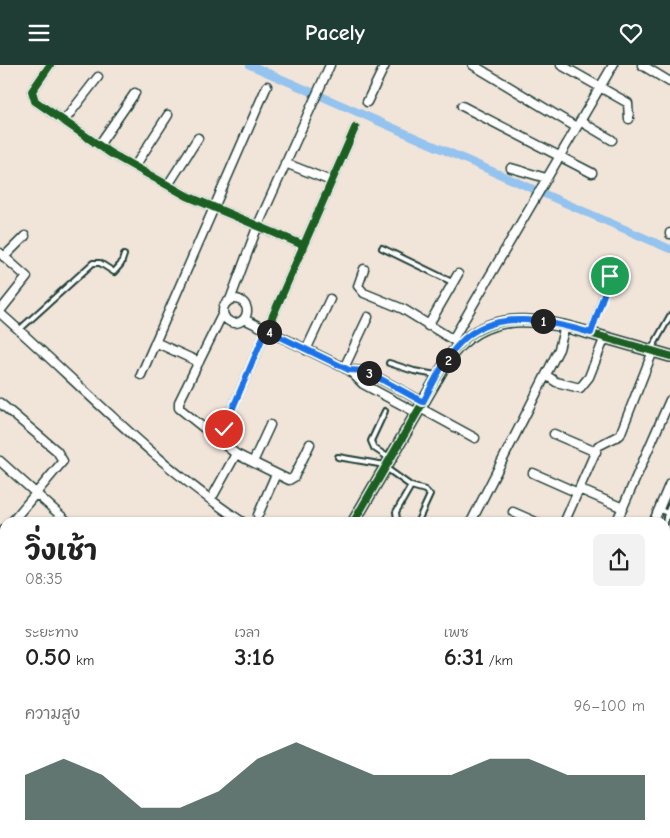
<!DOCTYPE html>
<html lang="th">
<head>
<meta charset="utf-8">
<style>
	:root { --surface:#fff; --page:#f2f2f2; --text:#222; --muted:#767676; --accent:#1f3d34 }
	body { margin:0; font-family:"Comic Neue","Playpen Sans Thai",sans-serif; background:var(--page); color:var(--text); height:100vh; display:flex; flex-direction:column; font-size:19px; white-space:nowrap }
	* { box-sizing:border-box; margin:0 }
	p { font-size:16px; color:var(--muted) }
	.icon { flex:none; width:28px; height:28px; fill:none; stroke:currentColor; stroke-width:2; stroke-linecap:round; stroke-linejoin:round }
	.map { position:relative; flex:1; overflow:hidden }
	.details { position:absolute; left:0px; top:452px; width:670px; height:321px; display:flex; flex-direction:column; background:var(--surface); border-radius:15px 15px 0 0; box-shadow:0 1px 4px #0004 }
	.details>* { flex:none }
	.pin { position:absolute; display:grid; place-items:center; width:42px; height:42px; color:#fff; margin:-21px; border:2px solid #fff; border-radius:50%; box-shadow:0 1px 5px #0007 }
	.km { position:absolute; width:25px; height:25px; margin:-12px; border-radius:50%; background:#222; color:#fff; font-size:14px; line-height:25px; text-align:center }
	.round { display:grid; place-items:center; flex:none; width:52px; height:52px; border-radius:8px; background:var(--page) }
	.head { display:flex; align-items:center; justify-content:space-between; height:85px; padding:0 25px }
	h1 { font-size:28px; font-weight:700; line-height:38px }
	.metrics { display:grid; grid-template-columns:repeat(3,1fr); gap:8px; height:85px; padding:5px 25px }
	.metrics div { display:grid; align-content:center }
	.metrics b { font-size:25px; font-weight:700 }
	.metrics small { font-size:14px; font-weight:400 }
	.metrics p { font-size:14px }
	.chart { height:140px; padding:10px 25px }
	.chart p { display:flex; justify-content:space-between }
	.chart svg { width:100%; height:90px; margin-top:5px; fill:var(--accent); opacity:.7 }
	header { display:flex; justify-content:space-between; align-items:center; height:65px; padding:0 25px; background:var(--accent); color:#fff; font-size:22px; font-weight:700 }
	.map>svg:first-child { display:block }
</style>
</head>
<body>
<header><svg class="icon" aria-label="menu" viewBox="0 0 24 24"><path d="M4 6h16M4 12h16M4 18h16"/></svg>Pacely<svg class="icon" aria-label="heart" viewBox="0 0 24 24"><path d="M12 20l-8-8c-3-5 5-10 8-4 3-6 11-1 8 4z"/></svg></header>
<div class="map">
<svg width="670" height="773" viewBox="0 0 670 773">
	<rect width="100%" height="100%" fill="#f1e5da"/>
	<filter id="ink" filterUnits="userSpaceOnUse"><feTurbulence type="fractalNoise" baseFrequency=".02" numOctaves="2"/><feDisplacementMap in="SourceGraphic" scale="10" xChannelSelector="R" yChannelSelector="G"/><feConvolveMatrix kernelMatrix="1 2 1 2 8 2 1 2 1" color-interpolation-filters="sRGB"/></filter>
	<g filter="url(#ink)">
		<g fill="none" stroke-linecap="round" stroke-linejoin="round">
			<path stroke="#93c3ee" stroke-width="8" d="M250 0 670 184"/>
			<defs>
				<path id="service" d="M382 183 452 217
					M19 265 93 198H100L114 207 121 199 124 190
					M591 268 609 211
					M651 285 670 251
					M389 298 414 306 436 310
					M385 346 371 376 374 383 389 393
					M338 392 385 400
					M386 403 411 421 396 447 397 454 402 458
					M411 421 425 425 430 430 417 458
					M670 441 667 448 670 450
					M659 444 667 448 665 458
					M665 474 670 477
					M0 753 5 755
					M243 769 248 773
					M389 769 393 773
					M511 769 515 773
					M487 773 490 769"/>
				<path id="minor" d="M50 0 32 26 35 36 110 88 187 131 303 180
					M473 0 576 62
					M561 0 628 38 629 54
					M642 0 670 17
					M367 37 385 0
					M462 41 592 108
					M64 56 98 12
					M580 56 612 75
					M99 80 135 28
					M285 98 331 116
					M135 101 168 50
					M511 103 546 113
					M168 120 198 73
					M670 169V168
					M0 188 27 212 0 246
					M4 192 25 171
					M364 204 358 221 364 228 403 244 455 276
					M223 246a12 12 0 1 1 24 0a12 12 0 1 1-24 0Z
					M230 235 258 160 330 0
					M0 248C78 317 157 401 244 458
					M223 248 179 337V343L236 389 289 415 294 412 310 379
					M244 254 349 305 363 319 417 348
					M428 261 458 209
					M453 274 613 0
					M155 277 199 297
					M306 285 330 234
					M344 303 368 252
					M349 305 366 306 423 337
					M141 310 267 21
					M546 310 556 317 580 323 589 312 605 272
					M0 338 57 386 63 396 11 458
					M420 343 475 373
					M554 369 596 387
					M218 376 355 63
					M0 396 69 458
					M253 397 270 360
					M533 408 578 428
					M579 424 623 443
					M214 429 236 389
					M513 447 538 458
					M258 450 276 409
					M472 455 559 284 565 261
					M564 458 598 381 620 370 653 286
					M616 458 670 335
					M653 458 670 418
					M0 470 5 464
					M0 579 5 583
					M665 667 670 669
					M0 679 5 683
					M665 757 670 744
					M92 769 96 773
					M269 769 274 773
					M565 773 567 769
					M612 773 613 769
					M659 773 660 769"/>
				<path id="tertiary" d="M353 458 447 296C483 240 542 254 596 270 621 277 645 284 670 291
					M4 773 10 769"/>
			</defs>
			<use href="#service" stroke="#1f3d34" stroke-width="8"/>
			<use href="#minor" stroke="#1f3d34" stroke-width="11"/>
			<use href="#tertiary" stroke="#1f3d34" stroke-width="14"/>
			<use href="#service" stroke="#fff" stroke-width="4"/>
			<use href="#minor" stroke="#fff" stroke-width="8"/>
			<use href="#tertiary" stroke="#fff" stroke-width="10"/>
			<defs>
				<path id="cycleway" d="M50 0 32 26 35 36 110 88 187 131 303 180
					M218 376 355 63
					M353 458 447 296C483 240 542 254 596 270 621 277 645 284 670 291"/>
			</defs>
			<use href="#cycleway" stroke="#fff" stroke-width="11"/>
			<use href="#cycleway" stroke="#1b5e20" stroke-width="8"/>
		</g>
	</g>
	<g fill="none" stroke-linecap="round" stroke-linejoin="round" filter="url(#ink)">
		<defs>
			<path id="route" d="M224 364 266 265 349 305 366 306 423 337C434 317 444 294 460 278 494 242 550 256 591 268L610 211"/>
		</defs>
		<use href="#route" stroke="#fff" stroke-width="10"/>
		<use href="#route" stroke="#1a73e8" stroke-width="6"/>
	</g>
</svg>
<div class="pin" style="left:610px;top:211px;background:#1e9e55"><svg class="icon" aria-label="arrive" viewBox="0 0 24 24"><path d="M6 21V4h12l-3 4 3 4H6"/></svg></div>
<div class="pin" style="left:224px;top:364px;background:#d93025"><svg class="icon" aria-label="check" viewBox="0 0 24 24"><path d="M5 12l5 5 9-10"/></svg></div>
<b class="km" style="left:543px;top:256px">1</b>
<b class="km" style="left:448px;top:295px">2</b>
<b class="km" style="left:369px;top:308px">3</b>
<b class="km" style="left:269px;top:267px">4</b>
<section class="details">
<div class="head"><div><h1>วิ่งเช้า</h1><p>08:35</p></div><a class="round"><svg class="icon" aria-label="share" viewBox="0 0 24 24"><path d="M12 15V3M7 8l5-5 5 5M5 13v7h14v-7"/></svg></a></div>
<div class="metrics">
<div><p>ระยะทาง</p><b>0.50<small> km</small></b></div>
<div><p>เวลา</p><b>3:16</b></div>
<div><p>เพซ</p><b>6:31<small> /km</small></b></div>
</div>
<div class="chart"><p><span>ความสูง</span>96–100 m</p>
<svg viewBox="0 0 160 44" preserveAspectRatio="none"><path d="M0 44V22L10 14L20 22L30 38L40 38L50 30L60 14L70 6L80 14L90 22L100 22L110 22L120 14L130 14L140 22L150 22L160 22V44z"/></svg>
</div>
</section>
</div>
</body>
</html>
